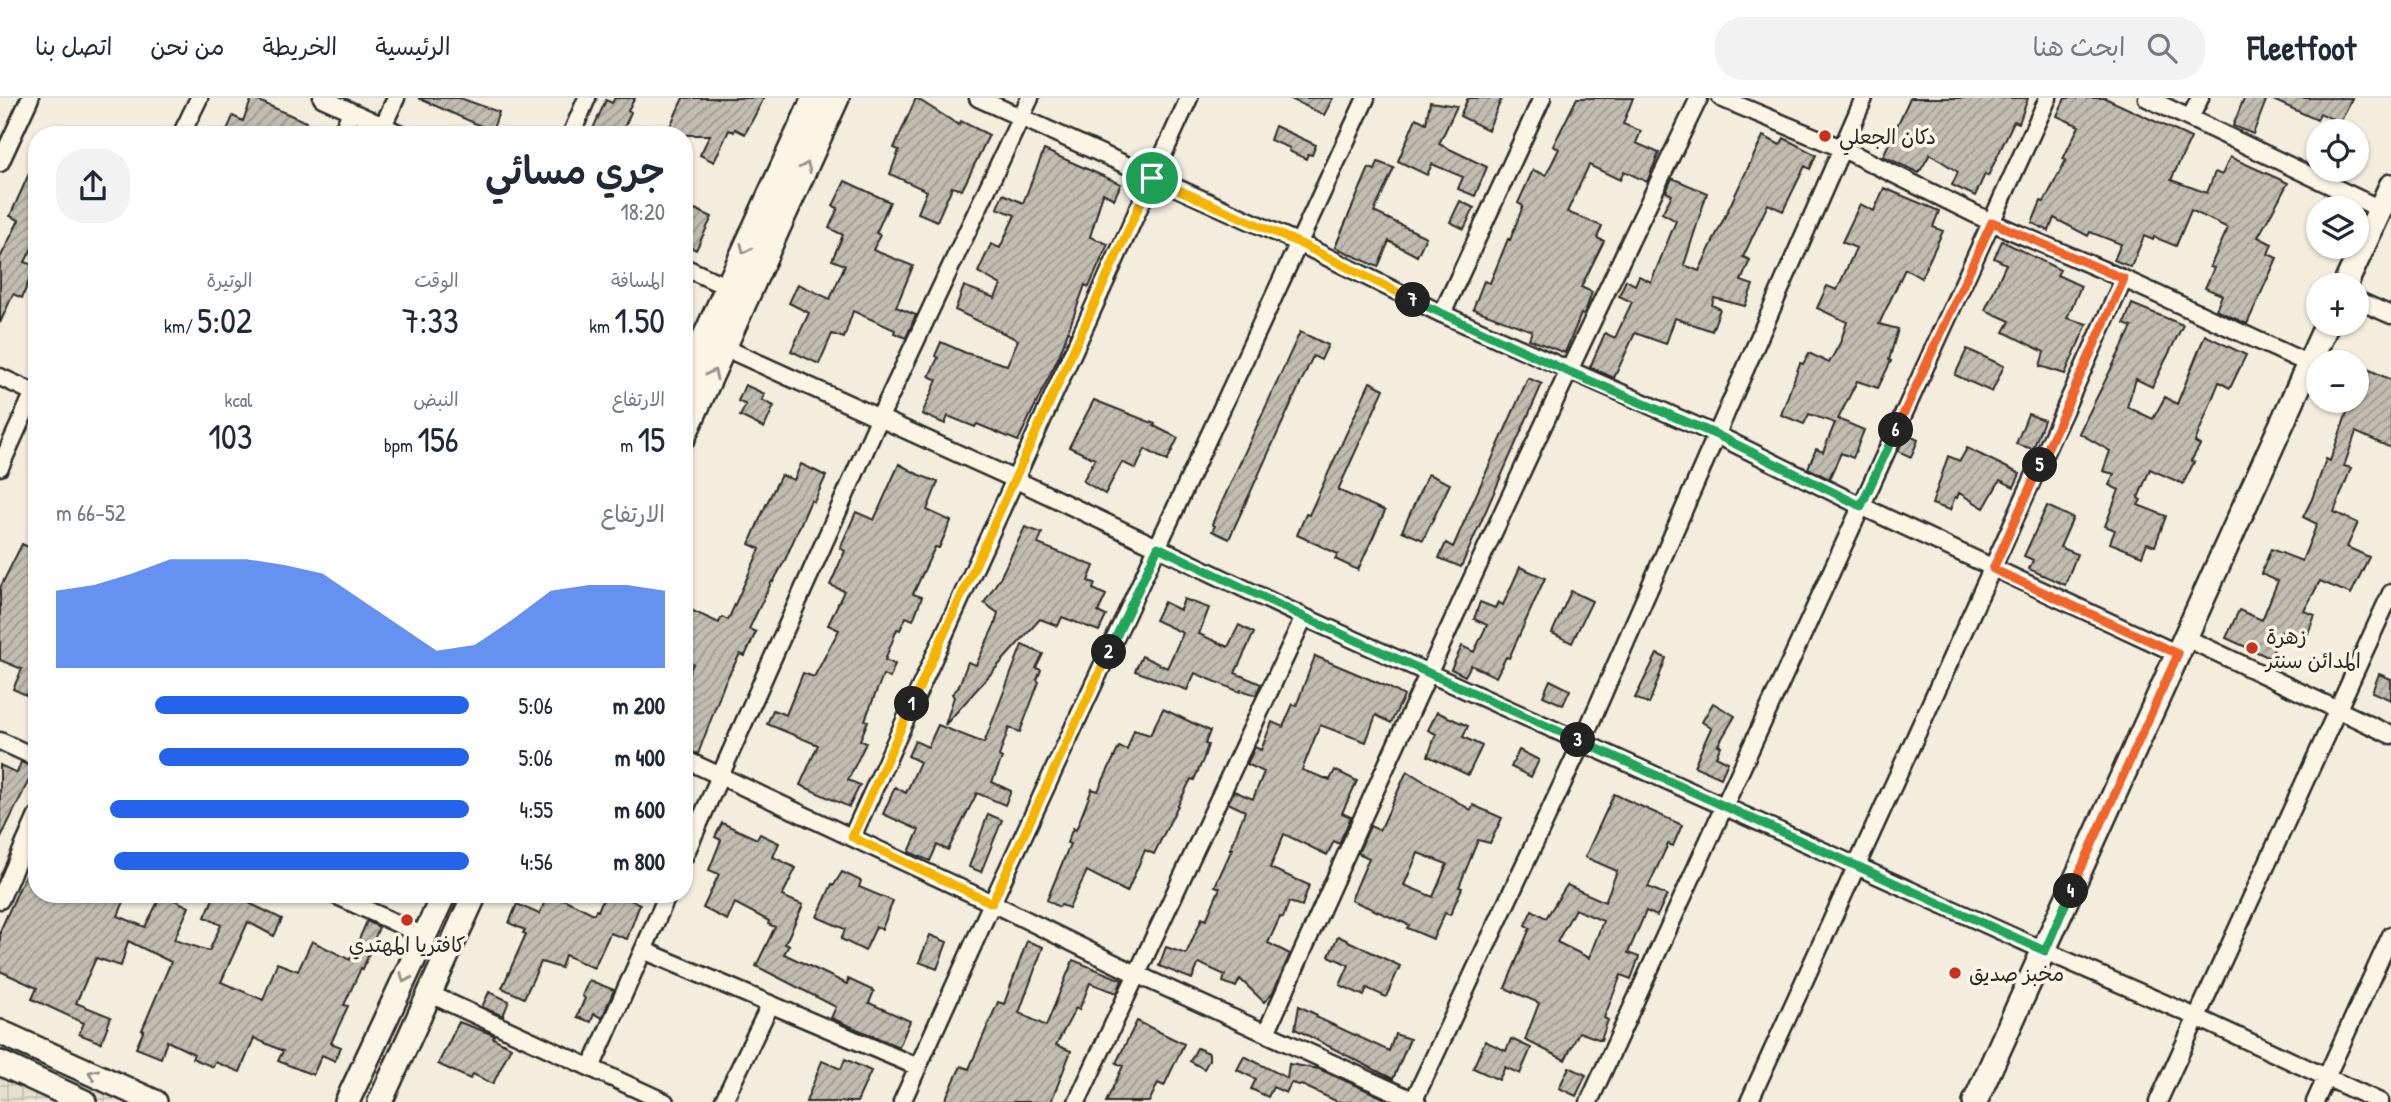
<!DOCTYPE html>
<html lang="ar">
<head>
<meta charset="utf-8">
<style>
	:root { --surface:#fff; --page:#f2f2f3; --text:#1f2937; --muted:#747a83; --line:#e0e1e3; --accent:#2563eb }
	body { margin:0; font-family:"Patrick Hand","Playpen Sans Arabic",sans-serif; background:var(--page); color:var(--text); direction:rtl; height:100vh; display:flex; flex-direction:column; font-size:26px; white-space:nowrap }
	* { box-sizing:border-box; margin:0 }
	p { font-size:23px; color:var(--muted) }
	.icon { flex:none; width:38px; height:38px; fill:none; stroke:currentColor; stroke-width:2; stroke-linecap:round; stroke-linejoin:round }
	.map { position:relative; flex:1; overflow:hidden; direction:ltr }
	.drawer { position:absolute; left:28px; top:28px; width:665px; height:777px; display:flex; flex-direction:column; background:var(--surface); border-radius:28px; box-shadow:0 2px 5px #0004; direction:rtl }
	.drawer>* { flex:none }
	.controls { position:absolute; left:2306px; top:21px; display:grid; gap:14px }
	.controls a { display:grid; place-items:center; width:63px; height:63px; border-radius:50%; background:var(--surface); box-shadow:0 2px 5px #0004; font-size:35px }
	.pin { position:absolute; display:grid; place-items:center; width:60px; height:60px; color:#fff; margin:-30px; border:4px solid #fff; border-radius:50%; box-shadow:0 2px 7px #0007 }
	.km { position:absolute; width:35px; height:35px; margin:-18px; border-radius:50%; background:#222; color:#fff; font-size:19px; line-height:35px; text-align:center }
	.round { display:grid; place-items:center; flex:none; width:74px; height:74px; border-radius:28px; background:var(--page) }
	.summary { display:flex; align-items:center; justify-content:space-between; height:119px; padding:0 28px }
	h1 { font-size:38px; font-weight:600; line-height:52px }
	.metrics { display:grid; grid-template-columns:repeat(3,1fr); gap:10px; height:119px; padding:7px 28px }
	.metrics div { display:grid; align-content:center }
	.metrics b { font-size:35px; font-weight:600 }
	.metrics small { font-size:19px; font-weight:400 }
	.metrics p { font-size:19px }
	.chart { height:196px; padding:14px 28px }
	.chart p { display:flex; justify-content:space-between }
	.chart svg { width:100%; height:126px; margin-top:7px; fill:var(--accent); opacity:.7 }
	ul { padding:0 28px; list-style:none; font-size:23px }
	li { display:grid; grid-template-columns:112px 84px 1fr; align-items:center; height:52px }
	li i { height:18px; border-radius:9px; background:var(--accent) }
	header { display:flex; align-items:center; gap:42px; box-sizing:border-box; height:98px; padding:0 35px; background:var(--surface); border-bottom:2px solid var(--line) }
	header strong { font-size:33px }
	nav { display:flex; gap:38px; margin-inline-start:auto; font-size:24px }
	.search { width:490px; height:63px; background:var(--page); display:flex; align-items:center; gap:18px; box-sizing:border-box; padding:0 24px; border-radius:28px; color:var(--muted); font-size:26px }
	.map>svg:first-child { display:block }
</style>
</head>
<body>
<header>
<strong>Fleetfoot</strong>
<div class="search"><svg class="icon" aria-label="search" viewBox="0 0 24 24"><circle cx="10" cy="10" r="6"/><path d="M15 15l6 6"/></svg>ابحث هنا</div>
<nav><a>الرئيسية</a><a>الخريطة</a><a>من نحن</a><a>اتصل بنا</a></nav>
</header>
<div class="map">
<svg width="2391" height="1004" viewBox="0 0 2391 1004">
	<defs>
		<pattern id="industrial-grid" width="8" height="8" patternUnits="userSpaceOnUse" patternTransform="scale(1.75)"><rect width="8" height="8" fill="#e5dfd0"/><path d="M0 4h8M4 0v8" fill="none" stroke="#c5c0b3"/></pattern>
		<pattern id="building-hatch" width="6" height="6" patternUnits="userSpaceOnUse" patternTransform="scale(1.75)"><rect width="6" height="6" fill="#c2bdb1"/><path d="M-1 1l2-2M0 6l6-6M5 7l2-2" fill="none" stroke="#9e9a90"/></pattern>
	</defs>
	<rect width="100%" height="100%" fill="#f4edde"/>
	<filter id="ink" filterUnits="userSpaceOnUse"><feTurbulence type="fractalNoise" baseFrequency=".0143" numOctaves="2"/><feDisplacementMap in="SourceGraphic" scale="14" xChannelSelector="R" yChannelSelector="G"/><feConvolveMatrix kernelMatrix="1 2 1 2 8 2 1 2 1" color-interpolation-filters="sRGB"/></filter>
	<g filter="url(#ink)">
		<path fill="url(#industrial-grid)" d="M0 936 148 1004H0Z"/>
		<path fill="url(#building-hatch)" stroke="#2b2b2b" stroke-width="2" fill-rule="evenodd" d="M252 0 306 24 300 37H225L233 18 243 23Z
			M418 0H460L499 14 492 33Z
			M615 0H635L628 12 631 14 621 37H590L606 2 612 5Z
			M683 0H764L745 36 735 31 734 34 729 32 714 64 700 57 710 37H666Z
			M916 0 959 27 961 23 989 37 962 92 952 89 937 123 918 115 927 93 890 76 899 52 894 50Z
			M1289 0H1333L1324 17Z
			M1468 0H1502L1488 32 1460 18Z
			M1577 0H1633L1623 26 1641 33 1636 45 1659 55 1647 84 1624 73 1620 82 1589 67 1567 114 1602 128 1597 140 1604 143 1581 189 1592 194 1584 217 1581 216 1565 255 1529 241 1532 233 1473 211 1484 183 1490 185 1508 141 1510 142 1523 108 1518 105 1533 72 1546 77 1559 51 1553 48Z
			M1910 0H2028L2019 25 2014 23 1988 78 1985 76 1975 98 1952 87 1958 74 1930 56 1919 75 1883 58Z
			M2065 0H2105L2191 40 2171 82 2207 95 2215 74 2222 77 2230 59 2288 85 2258 139 2272 146 2268 156 2277 160 2247 226 2216 212 2222 197 2205 190 2214 170 2210 169 2228 130 2191 112 2176 148 2154 139 2153 142 2144 138 2131 169 2114 162 2121 146 2090 134 2088 138 2054 120 2049 133 2032 125 2041 103 2044 104 2066 62 2063 61 2079 28 2057 18Z
			M2244 0H2267L2253 36 2233 28Z
			M2269 0H2352L2340 25 2320 15 2317 22Z
			M1430 4 1457 8 1439 46 1487 69 1475 98 1458 91 1463 79 1432 66 1427 77 1398 63 1416 20 1426 25Z
			M1275 28 1316 47 1312 57 1308 56 1306 61 1289 53 1290 50 1270 42Z
			M1763 38 1780 47 1784 40 1816 57 1810 71 1805 68 1783 113 1768 106 1743 159 1750 162 1741 183 1753 187 1745 208 1714 200 1712 207 1720 211 1712 233 1675 220 1666 246 1635 235 1614 280 1590 269 1605 235 1615 240 1632 204 1619 198 1626 182 1635 187 1639 178 1651 184 1676 123 1662 115 1672 97 1666 94 1672 80 1707 95 1684 167 1699 173Z
			M1044 52 1121 86 1114 101 1103 95 1090 139 1108 146 1089 189 1085 187 1059 258 1018 343 977 326 975 329 948 318 945 326 922 316 937 282 929 278 938 260 935 258 941 244 966 255 1007 267 1018 242 955 212 964 188 995 200 1001 187 978 174 991 146 1000 150 1015 117 997 110 1003 96 1023 105Z
			M37 58V140L25 164 35 168 22 200 13 196 0 225V160L19 122 10 118Z
			M1378 64 1394 70 1374 114 1426 139 1417 158 1389 143 1378 169 1335 149 1369 70 1375 72Z
			M845 83 890 104 876 135 880 137 873 152 913 168 896 209 916 217 906 240 894 235 895 232 853 213 844 240 832 236 819 266 791 253 809 215 789 205 798 186 830 201 845 167 832 162 843 137 829 130 838 110 833 108Z
			M1884 90 1939 113 1933 129 1943 133 1921 180 1905 171 1879 226 1898 231 1889 262 1891 263 1878 290 1857 283 1838 321 1864 332 1853 360 1841 355 1829 381 1808 370 1816 351 1823 354 1835 325 1809 316 1804 326 1781 317 1800 265 1803 266 1809 255 1829 265 1840 245 1847 224 1817 210 1827 188 1837 192 1856 150 1842 144 1860 106 1874 113Z
			M1460 103 1474 110 1464 131 1450 124Z
			M695 111 712 119 696 152 684 146V133Z
			M2002 143 2060 172 2057 177 2081 188 2067 220 2087 226 2065 276 2040 268 2044 254 2004 234 2010 223 1985 212 2006 166 1994 160Z
			M2132 206 2183 227 2152 289 2136 281 2127 309 2153 321 2165 299 2177 306 2205 237 2246 257 2230 290 2219 284 2195 344 2200 347 2191 363 2194 364 2183 386 2150 371 2138 400 2141 402 2138 407 2166 418 2155 448 2147 445 2142 458 2110 445 2115 432 2105 428 2119 392 2109 387 2114 376 2103 373 2110 353 2079 335 2132 229 2124 226Z
			M1300 234 1328 247 1321 262 1313 258 1229 441 1212 433 1215 428 1212 426Z
			M1967 251 2004 268 1992 294 1955 277Z
			M2357 266 2391 282V350L2356 334 2344 368 2351 370 2334 414 2358 425 2347 449 2369 459 2351 496 2320 483 2304 513 2315 517 2305 543 2282 534 2270 560 2226 540 2239 512 2262 522 2278 483 2261 476 2271 451 2302 463 2317 426 2303 419 2312 401 2326 361 2330 363 2351 303H2357Z
			M1528 280 1542 286 1461 469 1439 460 1446 445 1453 449Z
			M1370 284 1384 291 1338 392 1385 413 1358 472 1335 461 1338 456 1297 437 1306 416 1309 417Z
			M745 287 765 296 762 302 774 308 764 330 740 318 746 307 738 303Z
			M1094 302 1155 326 1154 328 1178 340 1167 363 1145 351 1136 371 1122 364 1105 396 1083 383 1095 361 1069 349Z
			M2028 316 2044 322 2033 351 2016 346Z
			M1906 336 1918 342 1911 359 1898 353Z
			M1967 350 2020 376 2014 389 2000 382 1984 410 1959 395 1957 400 1955 399 1950 412 1932 406 1948 358 1960 363Z
			M801 366 826 378 814 404 811 402 785 462 773 484 772 483 749 531 756 534 745 558 740 556 725 584 698 656 684 651V599L689 587 684 585 693 566 684 562V528L691 512 719 525 722 519 728 522 760 451 749 446 765 409 781 377 794 382Z
			M899 366 919 377 938 384 927 412 951 423 939 450 935 449 913 496 922 499 913 522 906 519 900 532 897 531 885 562 895 566 890 580 883 577 865 622 868 623 860 642 866 645 848 682 860 687 849 709 800 687 818 647 767 626 773 612 786 617 803 575 814 579 839 532 828 527 844 493 830 487 845 453 840 450 856 414 874 422Z
			M1428 376 1450 386 1423 442 1402 433Z
			M2047 408 2073 420 2060 449 2077 456 2065 487 2029 471 2033 462 2024 458Z
			M1025 429 1042 435 1038 446 1094 468 1088 483 1095 485 1093 491 1106 497 1098 514 1106 518 1099 533 1062 519 1058 528 1040 521 945 627 954 599 952 596 958 590 968 564 976 567 995 526 998 515 984 505 1001 478Z
			M22 446 37 453V602L13 591 22 571 0 562V490Z
			M1520 469 1545 480 1509 560 1506 559 1496 579 1471 567 1465 578 1451 571 1462 548 1474 554 1487 527 1474 521 1480 504 1495 510 1498 504 1503 507Z
			M1571 493 1592 503 1572 545 1552 535Z
			M1184 501 1209 510 1199 536 1228 549 1239 527 1254 535 1235 575 1261 586 1256 597 1241 592 1240 594 1195 575 1187 592 1135 573 1142 558 1167 570 1183 535 1155 522 1164 504 1180 512Z
			M1022 547 1043 556 1036 570 1041 572 1037 582 1039 584 1020 634 1009 630 999 658 1002 660 992 684 1011 693 1005 707 977 695 948 752 937 747 930 763 909 754 919 732 883 716 895 689 906 695 920 664 908 658 915 643 928 649 938 627 984 645Z
			M1657 556 1666 560 1649 606 1635 600Z
			M1315 558 1388 589 1404 598 1391 625 1376 617 1366 644 1320 627 1302 672 1330 682 1335 672 1357 683 1342 715 1351 719 1339 746 1334 743 1327 757 1284 736 1270 770 1309 787 1302 808 1289 804 1283 820 1280 819 1268 845 1290 856 1273 895 1264 904 1240 881 1236 889 1223 884 1225 877 1199 865 1192 881 1159 868 1166 849 1186 856 1202 820 1206 822 1220 790 1215 788 1232 751H1230L1245 713 1228 705 1234 693 1253 701 1264 674 1247 666 1255 649 1261 652 1272 624 1283 629 1293 606 1296 608Z
			M2379 576 2391 581V602L2372 594Z
			M1550 582 1570 592 1563 607 1543 598Z
			M1713 605 1735 618 1718 647 1721 648 1716 658 1728 664 1721 680 1694 668 1711 630 1702 624Z
			M1163 611 1210 633 1205 646 1208 647 1203 662 1194 682 1191 681 1154 756 1145 752 1127 794 1087 773 1069 810 1061 807 1059 809 1047 802 1070 746 1067 745 1073 730 1076 732 1092 691 1098 693 1119 649 1127 652 1134 632 1150 637Z
			M1437 614 1468 628 1463 639 1482 648 1468 677 1428 658 1436 636 1428 632Z
			M35 627 37 628V648L29 645Z
			M1519 652 1539 662 1531 679 1511 669Z
			M21 664 35 670 0 741V667L17 675Z
			M1407 673 1471 712 1473 707 1502 720 1490 745 1478 742 1459 789 1462 790 1450 817 1445 815 1433 841 1407 830 1409 827 1351 802 1369 760 1358 755 1370 728 1379 732 1383 726ZM1418 755 1447 766 1433 799 1404 787Z
			M1614 696 1682 727 1673 748 1668 746 1648 789 1667 797 1657 818 1646 813 1628 855 1639 859 1631 881 1621 877 1604 920 1608 922 1601 942 1579 934 1565 962 1525 942 1539 905 1505 890 1530 830 1525 827 1532 812 1546 820 1567 787 1605 804 1617 773 1585 759ZM1575 811 1603 823 1589 860 1557 844Z
			M988 716 1002 722 981 774 969 769Z
			M722 725 757 741 760 736 779 745 773 759 796 770 782 798 803 807 785 846 789 847 784 856 847 886 848 881 874 893 869 905 910 923 899 949 831 920 836 909 756 868 775 829 768 826 769 823 735 805 727 822 703 810 719 776 709 772 721 742 715 739Z
			M37 751V796H127L118 818 145 829 162 796 189 809 174 842 209 853 221 827 205 819 215 796H253L249 805 282 821 274 838 248 824 221 884 263 902 277 865 298 873 312 843 350 862 367 823 379 829 363 871 361 870 344 907 348 908 331 945 341 949 335 963 322 957 313 977 278 963 283 953 254 940 240 974 215 964 213 969 192 960 194 956 167 943 161 960 136 950 144 932H142L171 864 128 843 121 868 96 860 76 905 111 919 101 945 79 936 84 925 32 901 37 890 0 873V833Z
			M842 774 861 783 859 789 893 803 882 831 876 829 865 853 841 841 845 831 817 819 832 786 834 787Z
			M549 796H553L594 816 596 812 598 813 605 796H617L640 806 627 841 610 835 594 870 565 857 561 870 541 864 524 900 502 890 526 836 523 835 525 832 509 825 517 806 539 816Z
			M930 837 947 844 937 871 919 864Z
			M1338 838 1400 868 1386 899 1367 890 1364 898 1340 887 1349 867 1329 858Z
			M1027 843 1043 849 1019 915 1046 928 1073 862 1122 882 1117 895 1090 885 1079 912 1076 910 1056 947 1071 953 1051 1004H944L961 968 969 971 998 904 1004 906Z
			M589 882 614 892 602 920 594 916 591 924 577 919 585 900 582 898Z
			M489 894 509 903 503 918 482 909Z
			M1299 908 1317 917 1316 919 1389 953 1395 936 1410 941 1393 981 1295 931Z
			M1137 923 1184 946 1164 988 1158 985 1149 1004H1106L1123 968 1116 965Z
			M459 924 494 937 493 940 511 949 493 986 473 976 470 981 438 966Z
			M1511 941 1531 950 1520 976 1505 969 1499 982 1473 970 1485 943 1506 953Z
			M1197 950 1209 955V962L1204 971 1190 963Z
			M1244 958 1287 980 1289 966 1319 971 1384 1000 1382 1004H1338L1304 988 1291 985 1286 995 1273 989 1268 999 1251 991 1256 981 1237 972Z
			M845 961 871 973 857 1004H806L822 963 841 971Z
			M1569 969 1586 977 1576 998 1559 990Z"/>
		<g fill="none" stroke-linecap="round" stroke-linejoin="round">
			<defs>
				<path id="street" d="M322 0 403 37
					M978 0 1299 145 1442 216 1717 337 1861 408 2178 556
					M1721 0 1841 50 1991 124 2124 181 2309 266
					M2147 0 2380 111
					M2190 20 2200 0
					M383 28 396 0
					M181 37 199 0
					M341 37 351 14
					M571 37 587 0
					M0 65 30 0
					M684 169 736 193
					M2357 202 2391 217
					M1442 216 1542 0
					M725 250 1014 381 1304 519 2045 853 2196 919 2380 1004
					M0 279 37 296
					M0 369 34 294
					M2184 539 2391 637
					M0 643 37 660
					M684 661 992 805 1136 876 1417 1004
					M852 739 1189 0
					M684 759 880 319 1030 0
					M333 796 424 838
					M0 802 37 718
					M643 852 918 969
					M430 896 665 1004
					M1266 935C1406 621 1549 310 1699 0
					M591 970 668 796
					M723 1004 770 907
					M902 1004 992 805 1366 0
					M1077 1004 1304 519
					M1413 1004 1582 644 1864 0
					M1589 1004 2048 0
					M1749 1004 2124 181
					M2158 1004 2391 495
					M2315 1004 2391 837"/>
				<path id="secondary" d="M2345 187 2391 88
					M684 284 814 0
					M684 338 837 0
					M0 934 155 1004
					M0 965 84 1004
					M347 1004 444 796
					M380 1004 475 796
					M1975 1004 2327 226"/>
			</defs>
			<use href="#street" stroke="#2b2b2b" stroke-width="21"/>
			<use href="#secondary" stroke="#2b2b2b" stroke-width="28"/>
			<use href="#street" stroke="#fcf5e5" stroke-width="16"/>
			<use href="#secondary" stroke="#fcf5e5" stroke-width="23"/>
		</g>
		<defs><path id="oneway-chevron" d="M-2-3.5L2.5 0L-2 3.5" fill="none" stroke-width="1.6" stroke-linecap="round" stroke-linejoin="round" transform="scale(1.75)"/></defs>
		<g stroke="#949088">
			<use href="#oneway-chevron" transform="translate(806 69) rotate(-66)"/>
			<use href="#oneway-chevron" transform="translate(745 151) rotate(114)"/>
			<use href="#oneway-chevron" transform="translate(713 276) rotate(-65)"/>
			<use href="#oneway-chevron" transform="translate(405 880) rotate(114)"/>
			<use href="#oneway-chevron" transform="translate(93 976) rotate(-156)"/>
		</g>
	</g>
	<g fill="none" stroke-linecap="round" stroke-linejoin="round" filter="url(#ink)">
		<defs>
			<path id="split-1" d="M912 606 1152 80"/>
			<path id="split-2" d="M912 606 852 739 992 805 1109 554"/>
			<path id="split-3" d="M1109 554 1158 449 1304 519 1578 642"/>
			<path id="split-4" d="M1578 642 2045 853 2071 793"/>
			<path id="split-5" d="M2040 367 1993 471 2178 556 2071 793"/>
			<path id="split-6" d="M1896 332 1992 124 2124 181 2040 367"/>
			<path id="split-7" d="M1413 202 1567 273 1717 337 1861 408 1896 332"/>
			<path id="split-8" d="M1152 80 1299 145 1413 202"/>
		</defs>
		<use href="#split-1" stroke="#fff" stroke-width="14"/>
		<use href="#split-2" stroke="#fff" stroke-width="14"/>
		<use href="#split-3" stroke="#fff" stroke-width="14"/>
		<use href="#split-4" stroke="#fff" stroke-width="14"/>
		<use href="#split-5" stroke="#fff" stroke-width="14"/>
		<use href="#split-6" stroke="#fff" stroke-width="14"/>
		<use href="#split-7" stroke="#fff" stroke-width="14"/>
		<use href="#split-8" stroke="#fff" stroke-width="14"/>
		<use href="#split-1" stroke="#f5b400" stroke-width="9"/>
		<use href="#split-2" stroke="#f5b400" stroke-width="9"/>
		<use href="#split-3" stroke="#22a559" stroke-width="9"/>
		<use href="#split-4" stroke="#22a559" stroke-width="9"/>
		<use href="#split-5" stroke="#f0652b" stroke-width="9"/>
		<use href="#split-6" stroke="#f0652b" stroke-width="9"/>
		<use href="#split-7" stroke="#22a559" stroke-width="9"/>
		<use href="#split-8" stroke="#f5b400" stroke-width="9"/>
	</g>
	<g fill="#c8321e" stroke="#fcf5e5" stroke-width="2.5">
		<circle cx="1825" cy="38" r="7"/>
		<circle cx="2252" cy="550" r="7"/>
		<circle cx="407" cy="822" r="7"/>
		<circle cx="1955" cy="875" r="7"/>
	</g>
	<g text-anchor="middle" dominant-baseline="central" stroke-width="7" stroke-linejoin="round" paint-order="stroke">
		<g font-size="21" fill="#2b2b2b" stroke="#fcf5e5" text-anchor="start">
			<text x="1839" y="38">دكان الجعلي</text>
			<text x="2266" y="538">زهرة<tspan x="2266" dy="24">المدائن سنتر</tspan></text>
			<text x="407" y="846" text-anchor="middle">كافتريا المهتدي</text>
			<text x="1969" y="875">مخبز صديق</text>
		</g>
	</g>
</svg>
<div class="controls">
<a><svg class="icon" aria-label="locate" viewBox="0 0 24 24"><circle cx="12" cy="12" r="6"/><path d="M12 2v4M12 18v4M2 12h4M18 12h4"/></svg></a>
<a><svg class="icon" aria-label="layers" viewBox="0 0 24 24"><path d="M12 4l9 5-9 5-9-5zM3 14l9 5 9-5"/></svg></a>
<a>+</a>
<a>−</a>
</div>
<div class="pin" style="left:1152px;top:80px;background:#1e9e55"><svg class="icon" aria-label="arrive" viewBox="0 0 24 24"><path d="M6 21V4h12l-3 4 3 4H6"/></svg></div>
<b class="km" style="left:912px;top:606px">1</b>
<b class="km" style="left:1109px;top:554px">2</b>
<b class="km" style="left:1578px;top:642px">3</b>
<b class="km" style="left:2071px;top:793px">4</b>
<b class="km" style="left:2040px;top:367px">5</b>
<b class="km" style="left:1896px;top:332px">6</b>
<b class="km" style="left:1413px;top:202px">7</b>
<section class="drawer">
<div class="summary"><div><h1>جري مسائي</h1><p>18:20</p></div><a class="round"><svg class="icon" aria-label="share" viewBox="0 0 24 24"><path d="M12 15V3M7 8l5-5 5 5M5 13v7h14v-7"/></svg></a></div>
<div class="metrics">
<div><p>المسافة</p><b>1.50<small> km</small></b></div>
<div><p>الوقت</p><b>7:33</b></div>
<div><p>الوتيرة</p><b>5:02<small> /km</small></b></div>
</div>
<div class="metrics">
<div><p>الارتفاع</p><b>15<small> m</small></b></div>
<div><p>النبض</p><b>156<small> bpm</small></b></div>
<div><p>kcal</p><b>103</b></div>
</div>
<div class="chart"><p><span>الارتفاع</span>52–66 m</p>
<svg viewBox="0 0 160 44" preserveAspectRatio="none"><path d="M0 44V17L10 15L20 11L30 6L40 6L50 6L60 8L70 11L80 20L90 29L100 38L110 36L120 27L130 17L140 15L150 15L160 17V44z"/></svg>
</div>
<ul>
<li><b>200 m</b>5:06<i style="width:76%"></i></li>
<li><b>400 m</b>5:06<i style="width:75%"></i></li>
<li><b>600 m</b>4:55<i style="width:87%"></i></li>
<li><b>800 m</b>4:56<i style="width:86%"></i></li>
</ul>
</section>
</div>
</body>
</html>
